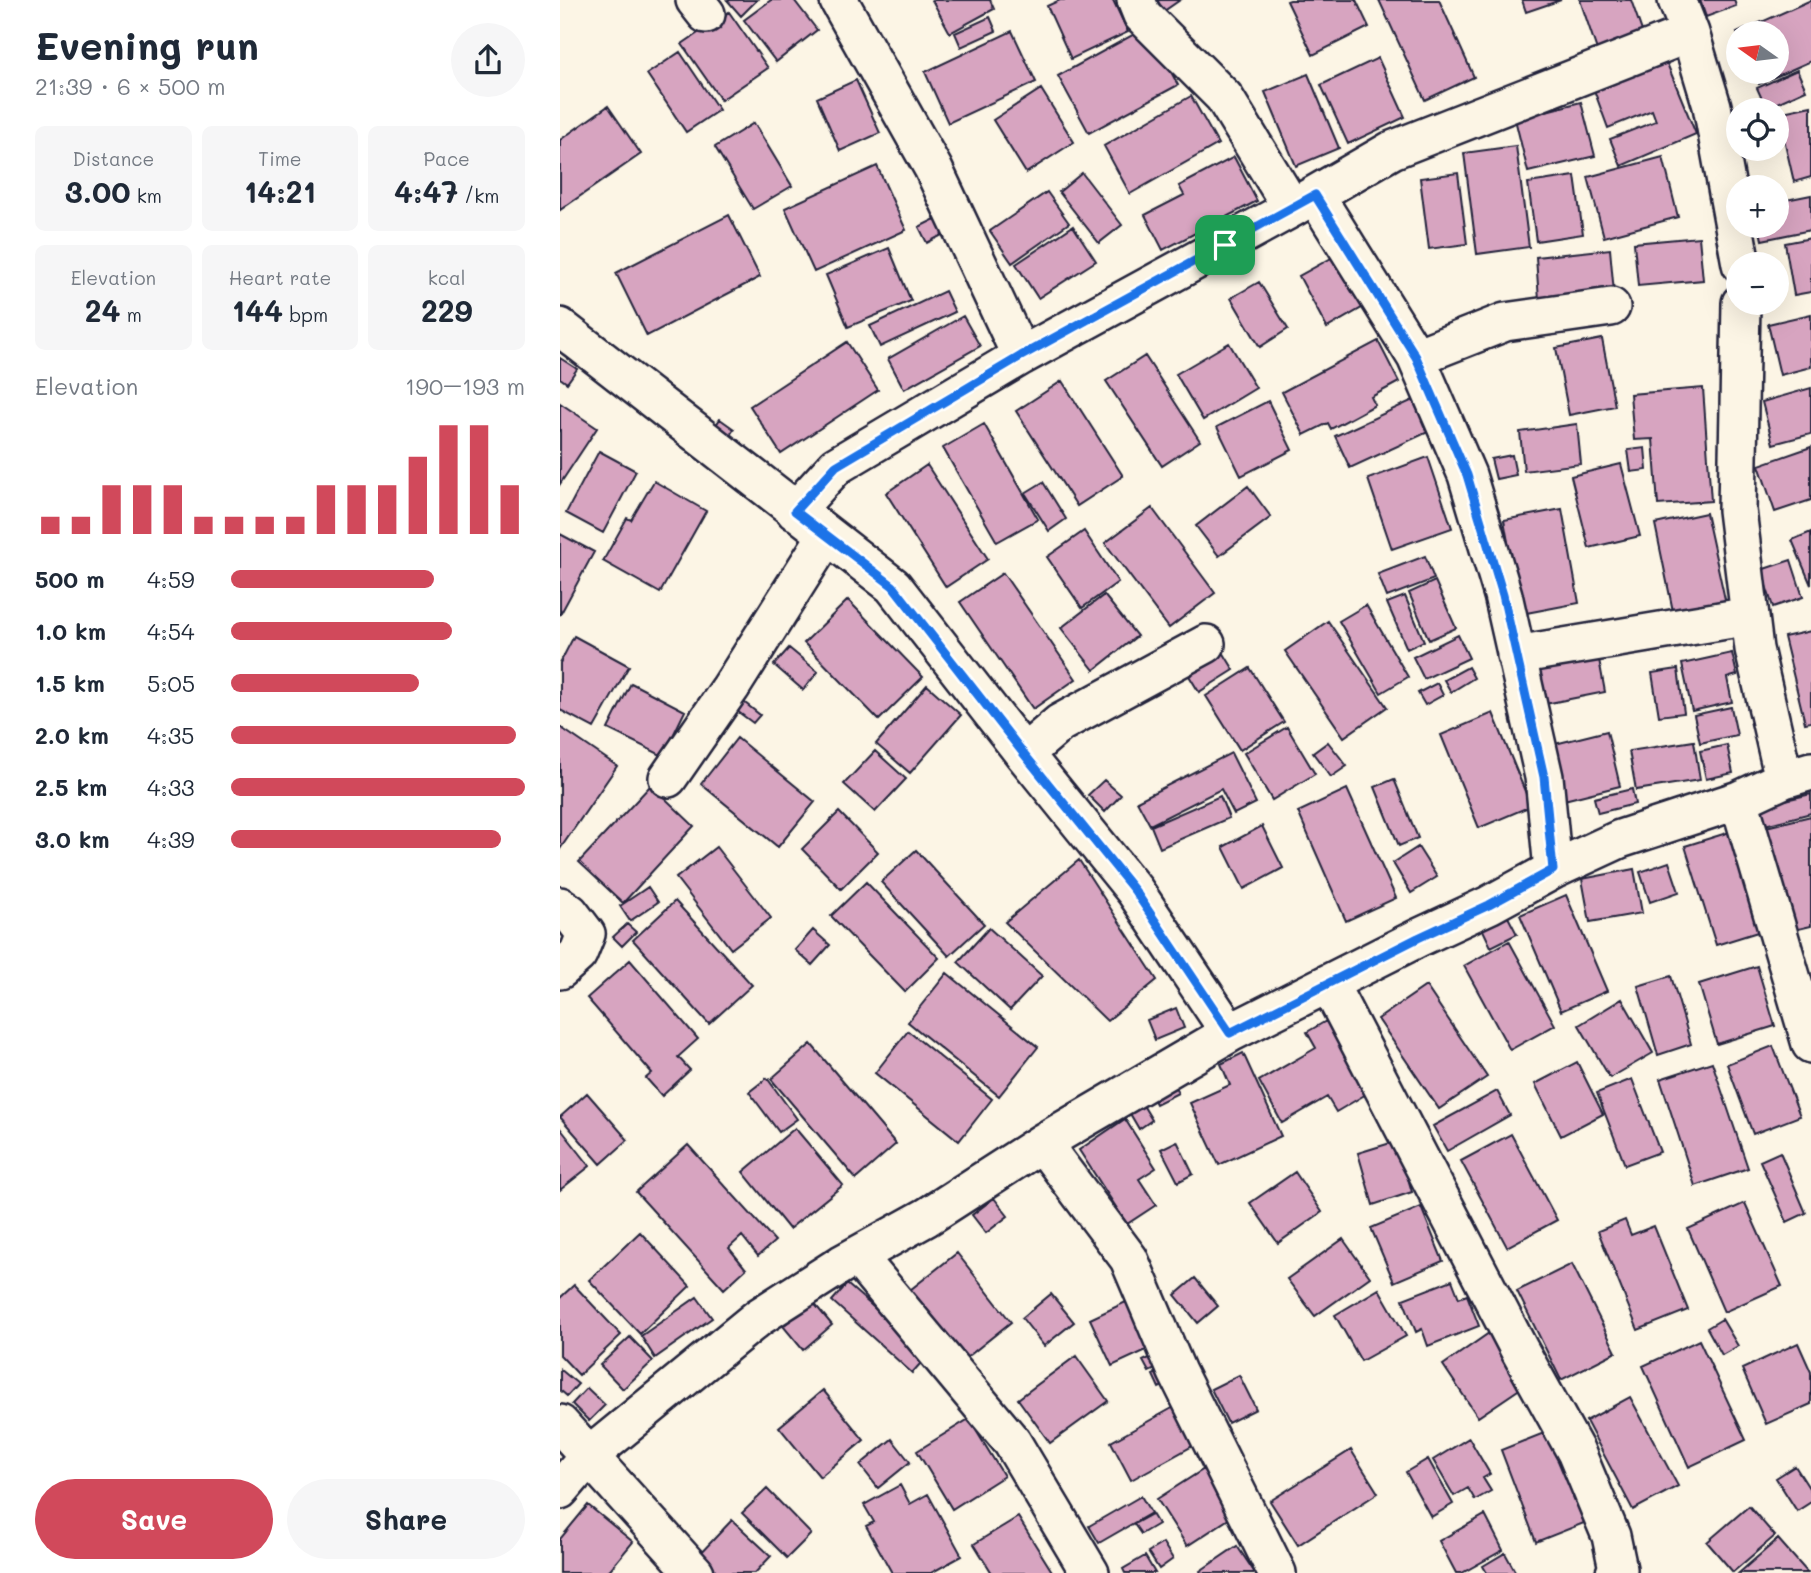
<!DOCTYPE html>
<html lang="en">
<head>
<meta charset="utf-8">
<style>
	:root { --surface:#fff; --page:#f6f6f7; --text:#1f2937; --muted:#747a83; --accent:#d1495b }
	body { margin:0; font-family:Mali,sans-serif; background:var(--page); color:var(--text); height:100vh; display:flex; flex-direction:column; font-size:26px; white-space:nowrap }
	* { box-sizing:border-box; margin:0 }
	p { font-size:23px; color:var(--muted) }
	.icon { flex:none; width:38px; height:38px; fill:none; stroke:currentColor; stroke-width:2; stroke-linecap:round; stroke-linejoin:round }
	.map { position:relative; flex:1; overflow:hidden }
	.panel { display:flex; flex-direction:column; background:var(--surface); width:560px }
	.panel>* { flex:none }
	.needle { width:46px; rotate:284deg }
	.fabs { position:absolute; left:1166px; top:21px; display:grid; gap:14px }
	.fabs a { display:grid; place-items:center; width:63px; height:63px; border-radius:50%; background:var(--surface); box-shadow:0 7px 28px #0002; font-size:35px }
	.pin { position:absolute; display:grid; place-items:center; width:60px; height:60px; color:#fff; margin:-30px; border-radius:14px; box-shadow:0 4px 10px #0006 }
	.round { display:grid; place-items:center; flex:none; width:74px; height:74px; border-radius:37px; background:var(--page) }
	.head { display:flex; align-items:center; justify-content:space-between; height:119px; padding:0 35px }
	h1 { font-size:38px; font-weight:700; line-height:52px }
	.stats { display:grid; grid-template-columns:repeat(3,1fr); gap:10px; height:119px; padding:7px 35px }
	.stats div { display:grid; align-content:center; border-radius:10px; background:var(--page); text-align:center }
	.stats b { font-size:30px; font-weight:700 }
	.stats small { font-size:19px; font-weight:400 }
	.stats p { font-size:19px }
	.chart { height:196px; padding:14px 35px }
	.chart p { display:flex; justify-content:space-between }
	.chart svg { width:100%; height:126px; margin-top:7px; stroke:var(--accent); stroke-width:6 }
	.cta { display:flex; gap:14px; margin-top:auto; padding:14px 35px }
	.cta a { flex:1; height:80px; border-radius:42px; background:var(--accent); color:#fff; font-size:28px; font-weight:700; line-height:80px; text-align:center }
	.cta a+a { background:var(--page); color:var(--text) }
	ul { padding:0 35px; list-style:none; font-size:23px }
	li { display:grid; grid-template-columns:112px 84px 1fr; align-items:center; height:52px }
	li i { height:18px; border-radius:9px; background:var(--accent) }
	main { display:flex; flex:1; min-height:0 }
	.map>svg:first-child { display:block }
</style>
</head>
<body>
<main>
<section class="panel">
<div class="head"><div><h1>Evening run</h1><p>21:39 · 6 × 500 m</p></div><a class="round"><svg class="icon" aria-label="share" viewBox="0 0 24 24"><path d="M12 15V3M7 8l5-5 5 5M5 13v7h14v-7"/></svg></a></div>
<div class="stats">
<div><p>Distance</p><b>3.00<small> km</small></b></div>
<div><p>Time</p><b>14:21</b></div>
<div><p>Pace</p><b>4:47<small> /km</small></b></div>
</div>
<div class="stats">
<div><p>Elevation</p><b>24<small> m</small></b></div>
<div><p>Heart rate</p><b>144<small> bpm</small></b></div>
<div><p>kcal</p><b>229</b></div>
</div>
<div class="chart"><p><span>Elevation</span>190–193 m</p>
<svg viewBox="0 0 160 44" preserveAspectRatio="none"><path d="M5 44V38M15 44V38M25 44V27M35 44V27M45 44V27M55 44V38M65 44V38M75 44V38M85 44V38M95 44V27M105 44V27M115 44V27M125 44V17M135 44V6M145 44V6M155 44V27"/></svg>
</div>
<ul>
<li><b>500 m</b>4:59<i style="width:69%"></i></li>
<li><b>1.0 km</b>4:54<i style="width:75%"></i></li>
<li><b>1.5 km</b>5:05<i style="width:64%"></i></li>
<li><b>2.0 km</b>4:35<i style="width:97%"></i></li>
<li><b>2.5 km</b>4:33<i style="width:100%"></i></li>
<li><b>3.0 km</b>4:39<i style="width:92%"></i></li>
</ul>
<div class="cta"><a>Save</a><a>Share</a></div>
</section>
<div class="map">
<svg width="1251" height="1573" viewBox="0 0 1251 1573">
	<rect width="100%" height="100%" fill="#fcf5e5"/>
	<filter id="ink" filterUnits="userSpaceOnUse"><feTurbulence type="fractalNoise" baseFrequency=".0143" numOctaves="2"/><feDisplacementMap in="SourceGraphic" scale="14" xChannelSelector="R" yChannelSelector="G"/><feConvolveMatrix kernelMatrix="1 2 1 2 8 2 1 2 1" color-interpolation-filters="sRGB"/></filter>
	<g filter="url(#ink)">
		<path fill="#d7a4c0" stroke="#22223b" stroke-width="2" d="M167 0H197L181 16Z
			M211 0H234L257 30 216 62 184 20Z
			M372 0H430L434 9 390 33Z
			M500 0H553L568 32 511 59 487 6Z
			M597 0H620L604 11Z
			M730 0H796L809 27 753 55 727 1Z
			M819 0H879L914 77 865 100Z
			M962 0H1001L966 12Z
			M1020 0H1071L1084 37 1038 53Z
			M1140 0H1174L1176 6 1146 17Z
			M1251 0V61L1199 84 1193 72H1216V33H1178V35L1177 33Z
			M169 12 208 68 161 100 122 44Z
			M430 17 436 31 401 47 395 33Z
			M587 27 618 85 529 133 498 76Z
			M452 31 476 82 388 123 365 72Z
			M120 52 159 110 126 132 87 74Z
			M818 58 845 117 788 144 761 85Z
			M1106 61 1136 134 1061 166 1050 139 1096 121 1092 110 1048 128 1034 90Z
			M1237 70 1246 90 1206 108 1197 88Z
			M748 74 779 148 736 166 705 92Z
			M296 80 320 133 280 151 257 98Z
			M481 89 514 142 466 173 433 120Z
			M631 96 658 144 570 194 544 146Z
			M1021 102 1035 156 968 172 955 119Z
			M48 106 81 154 0 210V140Z
			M1251 106V177L1234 182 1218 113Z
			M194 123 232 186 193 209 155 147Z
			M956 146 969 247 917 254 904 153Z
			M674 157 697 201 603 250 585 215 624 195 619 186Z
			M1103 157 1118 217 1044 237 1028 177Z
			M317 166 346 230 254 272 225 208Z
			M522 173 562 225 539 243 499 192Z
			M898 173 907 244 869 249 860 178Z
			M1015 176 1023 234 976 241 968 183Z
			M487 192 509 223 452 263 430 231Z
			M1251 195V230L1202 240 1199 226H1216V202Z
			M169 215 200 277 87 336 56 273Z
			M381 216 388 232 367 243 359 227Z
			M513 226 536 261 478 298 456 264Z
			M1139 237 1143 280 1078 286 1074 243Z
			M1251 238V292L1234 295 1225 243Z
			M329 248 351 301 288 327 266 275Z
			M1050 249 1054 293 979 300 976 257Z
			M784 251 812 302 767 328 739 276Z
			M699 282 728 329 700 347 671 298Z
			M385 291 395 312 320 347 310 326Z
			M1251 314V367L1220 375 1208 324Z
			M403 316 420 346 344 389 328 359Z
			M1042 339 1055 406 1009 415 996 348Z
			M818 341 839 382 811 397 815 405 771 429 768 423 744 435 722 392Z
			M287 342 318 390 221 454 190 406Z
			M669 343 696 388 643 420 616 374Z
			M585 356 640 441 602 466 546 381Z
			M0 358 17 369 7 383 0 378Z
			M502 381 563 476 517 506 456 411Z
			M1143 388 1151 501 1098 505 1093 439 1074 440 1070 394Z
			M1251 388V434L1213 444 1202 402Z
			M853 400 868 432 790 468 775 436Z
			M708 401 732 450 681 476 657 427Z
			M0 403 37 428 0 484Z
			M160 419 174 429 168 438 154 428Z
			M424 424 478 519 437 542 383 448Z
			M1017 424 1021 464 964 471 960 432Z
			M1251 447V500L1215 512 1199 465Z
			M1085 448 1087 470 1071 472 1068 450Z
			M39 451 76 471 43 533 6 513Z
			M952 455 956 475 936 479 931 459Z
			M868 457 892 528 832 549 808 479Z
			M1061 464 1080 536 1029 548 1011 476Z
			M367 465 428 559 386 587 326 493Z
			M94 481 146 511 100 593 43 561 67 518 71 520Z
			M483 482 506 519 489 531 465 493Z
			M688 486 711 517 659 556 636 526Z
			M592 508 655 593 609 628 545 543Z
			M1002 509 1019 603 961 614 944 520Z
			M1146 513 1166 604 1114 616 1095 524Z
			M524 531 558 582 522 608 487 557Z
			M1251 532V585L1232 540Z
			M0 534 34 552 0 615Z
			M865 556 874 579 827 597 818 574Z
			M1231 560 1243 597 1213 607 1201 570Z
			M443 573 516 679 473 709 400 602Z
			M875 581 896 628 869 640 849 593Z
			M544 595 577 636 534 670 501 628Z
			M845 596 864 641 847 649 827 603Z
			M288 600 363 677 319 720 244 643Z
			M806 605 848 677 821 693 779 621Z
			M768 621 827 707 784 737 725 651Z
			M1251 631V722L1245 723 1224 637Z
			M898 635 909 658 864 679 853 657Z
			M14 636 69 666 34 728 0 710V663Z
			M229 648 258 672 243 690 214 665Z
			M663 652 674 670 639 692 628 674Z
			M1172 653 1177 675 1167 678 1172 702 1132 711 1122 664Z
			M1038 654 1045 692 985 704 978 665Z
			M908 667 914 678 891 692 884 680Z
			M690 668 724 722 680 750 646 696Z
			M1118 669 1124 713 1099 716 1092 673Z
			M71 683 125 711 103 756 48 729Z
			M877 683 883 695 865 705 858 693Z
			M367 685 401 715 350 773 316 744Z
			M180 699 200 715 193 723 173 708Z
			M1171 707 1177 735 1140 743 1134 715Z
			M933 713 971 806 919 828 881 735Z
			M0 727 57 766 0 849Z
			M727 727 755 774 712 800 684 753Z
			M1047 731 1060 786 1004 800 991 745Z
			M177 738 255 802 218 847 141 784Z
			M1134 741 1140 780 1076 790 1069 751Z
			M768 742 787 766 771 777 753 753Z
			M1167 745 1173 773 1146 779 1140 751Z
			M315 751 346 779 315 812 284 784Z
			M671 753 696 803 674 814 661 789 590 825 577 801Z
			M834 779 858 838 839 846 815 787Z
			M544 780 561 795 545 812 528 795Z
			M91 785 134 826 63 903 19 862Z
			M787 789 836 898 786 921 738 812Z
			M1072 789 1075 804 1038 813 1034 798Z
			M1251 794V813L1205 825 1201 806Z
			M660 796 669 818 600 848 591 826Z
			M279 812 318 852 281 889 242 849Z
			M1251 816V926L1230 931 1206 827Z
			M702 826 723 868 684 889 663 847Z
			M1173 831 1204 930 1156 945 1125 846Z
			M156 847 211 918 171 949 116 878Z
			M858 847 877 877 851 893 833 863Z
			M356 850 424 924 389 956 321 882Z
			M519 860 597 980 547 1021 445 922Z
			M1109 862 1119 892 1090 902 1080 872Z
			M1074 869 1082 913 1030 922 1022 879Z
			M306 882 379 958 345 992 271 916Z
			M88 887 98 902 70 921 60 906Z
			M1006 895 1047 991 1001 1011 960 915Z
			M115 901 192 985 149 1024 73 940Z
			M947 915 957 934 931 947 922 928Z
			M67 924 76 932 62 946 53 937Z
			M429 928 482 976 450 1010 398 962Z
			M253 930 270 945 252 965 235 950Z
			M949 941 995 1025 950 1050 904 966Z
			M70 960 138 1039 118 1057 130 1070 102 1096 86 1078 92 1073 27 998Z
			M1197 966 1215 1026 1157 1044 1139 984Z
			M387 973 478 1047 439 1096 348 1022Z
			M1111 976 1131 1044 1098 1055 1078 986Z
			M866 986 927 1077 879 1109 818 1019Z
			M1062 999 1093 1053 1050 1078 1019 1025Z
			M616 1008 624 1028 595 1040 587 1020Z
			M766 1021 808 1093 776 1112 767 1097 722 1123 699 1081 756 1048 747 1032Z
			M348 1031 432 1099 399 1141 315 1073Z
			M251 1044 336 1144 296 1179 211 1079Z
			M1213 1046 1240 1116 1193 1134 1167 1064Z
			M683 1053 721 1136 659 1165 630 1103 670 1085 661 1064Z
			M1017 1062 1043 1114 1001 1136 975 1084Z
			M1152 1062 1188 1168 1135 1186 1100 1079Z
			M207 1078 237 1119 219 1132 189 1092Z
			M1072 1079 1100 1152 1065 1165 1037 1093Z
			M613 1081 618 1093 596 1104 590 1092Z
			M937 1091 950 1115 887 1151 873 1126Z
			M27 1093 68 1140 41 1164 0 1117Z
			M578 1097 592 1120 579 1129 565 1105Z
			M565 1119 596 1168 579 1179 596 1205 567 1224 519 1150Z
			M0 1128 30 1166 0 1190Z
			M235 1128 283 1185 229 1229 183 1172Z
			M951 1134 997 1220 947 1247 901 1161Z
			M617 1141 633 1174 618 1182 601 1149Z
			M837 1141 852 1192 813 1205 798 1153Z
			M128 1145 215 1241 198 1256 182 1236 169 1248 186 1269 164 1289 76 1192Z
			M1220 1152 1246 1213 1227 1222 1200 1161Z
			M735 1172 762 1212 718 1243 690 1203Z
			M434 1198 448 1216 426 1233 412 1215Z
			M1185 1203 1222 1286 1164 1312 1128 1229Z
			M861 1207 883 1261 834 1282 811 1228Z
			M1065 1220 1071 1235 1094 1226 1128 1310 1078 1330 1038 1231Z
			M80 1232 130 1286 80 1334 29 1280Z
			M783 1239 810 1277 755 1316 727 1279Z
			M397 1253 451 1322 405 1359 350 1290Z
			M1012 1264 1056 1352 1001 1380 957 1291Z
			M635 1278 658 1306 638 1323 615 1295Z
			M892 1280 899 1298 907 1295 919 1326 868 1346 862 1329 856 1332 843 1299Z
			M287 1284 368 1355 352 1373 272 1301Z
			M14 1285 61 1335 19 1375 0 1355V1298Z
			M819 1289 846 1336 801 1361 775 1315Z
			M491 1294 514 1322 484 1346 462 1318Z
			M137 1297 152 1318 95 1358 81 1336Z
			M570 1300 593 1347 552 1366 530 1319Z
			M253 1302 272 1325 243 1350 223 1326Z
			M1162 1319 1178 1346 1162 1355 1147 1328Z
			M929 1333 964 1386 918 1417 883 1365Z
			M70 1337 93 1361 63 1389 40 1365Z
			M1139 1340 1186 1440 1129 1467 1083 1366Z
			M1238 1343 1251 1372V1404L1206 1424 1182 1369Z
			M604 1351 609 1363 589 1372 583 1361Z
			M516 1356 548 1401 490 1443 458 1399Z
			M610 1367 616 1380 599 1388 593 1375Z
			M0 1369 18 1384 7 1396 0 1390Z
			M679 1375 696 1409 668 1423 651 1389Z
			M27 1388 45 1405 29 1421 12 1404Z
			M263 1390 304 1440 260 1477 219 1427Z
			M1070 1397 1118 1486 1073 1510 1026 1421Z
			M616 1406 636 1444 571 1480 551 1442Z
			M409 1419 444 1476 392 1509 357 1451Z
			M989 1431 1024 1523 976 1542 941 1450Z
			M909 1438 930 1474 923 1478 931 1491 915 1500 908 1488 894 1496 873 1460Z
			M332 1439 350 1462 318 1488 300 1465Z
			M791 1450 818 1493 738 1545 710 1501Z
			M868 1459 893 1504 871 1517 846 1472Z
			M652 1464 681 1511 627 1546 597 1499Z
			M1235 1466 1251 1491V1502L1237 1511 1216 1478Z
			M340 1485 350 1504 368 1494 402 1556 371 1573H332L306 1526 314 1522 304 1505Z
			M207 1489 251 1534 227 1558 182 1513Z
			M581 1496 591 1513 539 1543 529 1526Z
			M28 1505 73 1542 47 1573H0V1539Z
			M1189 1506 1215 1536 1173 1572 1147 1542Z
			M592 1514 598 1524 581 1534 574 1524Z
			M925 1515 943 1550 902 1573H896L879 1541Z
			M458 1517 493 1573H432L414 1544Z
			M172 1520 211 1556 195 1573H154L137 1557Z
			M1218 1539 1248 1573H1179Z
			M603 1543 613 1559 599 1569 588 1552Z
			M677 1546 695 1573H641L640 1571Z
			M945 1553 956 1573H927L923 1566Z
			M585 1556 595 1573H565L563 1569Z"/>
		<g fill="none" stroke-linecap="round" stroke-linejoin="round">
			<defs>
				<path id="street" d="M135 0 146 14
					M576 0 582 15 664 97 732 208
					M1117 0 1130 33 1152 106 1181 264
					M279 1 373 168 461 356
					M755 195 856 357 907 475 943 595 984 777 993 870
					M1181 303 1177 510 1194 649 1224 779
					M0 327 333 586 464 754 575 891 670 1033
					M856 357 945 322 1051 307
					M235 511 276 466 461 356 732 208 832 150 1130 33
					M956 655 1190 616
					M464 754 500 723 646 644
					M108 778 171 687 267 535
					M1179 800 1251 1044
					M0 906 10 913 26 934 18 954 0 970
					M769 984 960 1351 1016 1452 1051 1536 1058 1569 1055 1573
					M482 1143 569 1259 617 1372 717 1573
					M297 1256 452 1442 530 1573
					M0 1424 135 1573
					M0 1490 29 1456 199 1317 282 1264 367 1217 482 1143 670 1033 858 938 929 905 993 870 1060 839 1179 800 1224 779 1251 771"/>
			</defs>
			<use href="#street" stroke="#22223b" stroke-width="42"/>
			<use href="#street" stroke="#fcf5e5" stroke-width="37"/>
		</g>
	</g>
	<g fill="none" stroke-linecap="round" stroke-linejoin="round" filter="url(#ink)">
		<defs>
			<path id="route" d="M755 195 856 357 907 475 943 595 984 777 993 870 929 905 858 938 670 1033 575 891 464 754 333 586 235 511 276 466 461 356Z"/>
		</defs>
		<use href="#route" stroke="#fff" stroke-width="14"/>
		<use href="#route" stroke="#1a73e8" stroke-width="9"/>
	</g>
</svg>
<div class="fabs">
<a><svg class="needle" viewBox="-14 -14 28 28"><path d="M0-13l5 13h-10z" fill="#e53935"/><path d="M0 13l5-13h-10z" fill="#747a83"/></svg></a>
<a><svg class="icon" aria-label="locate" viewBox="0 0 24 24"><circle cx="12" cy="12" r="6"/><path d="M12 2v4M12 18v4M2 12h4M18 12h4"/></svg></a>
<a>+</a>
<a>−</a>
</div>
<div class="pin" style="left:665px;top:245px;background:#1e9e55"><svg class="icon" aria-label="arrive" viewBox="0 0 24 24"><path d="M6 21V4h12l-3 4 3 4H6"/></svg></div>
</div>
</main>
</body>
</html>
